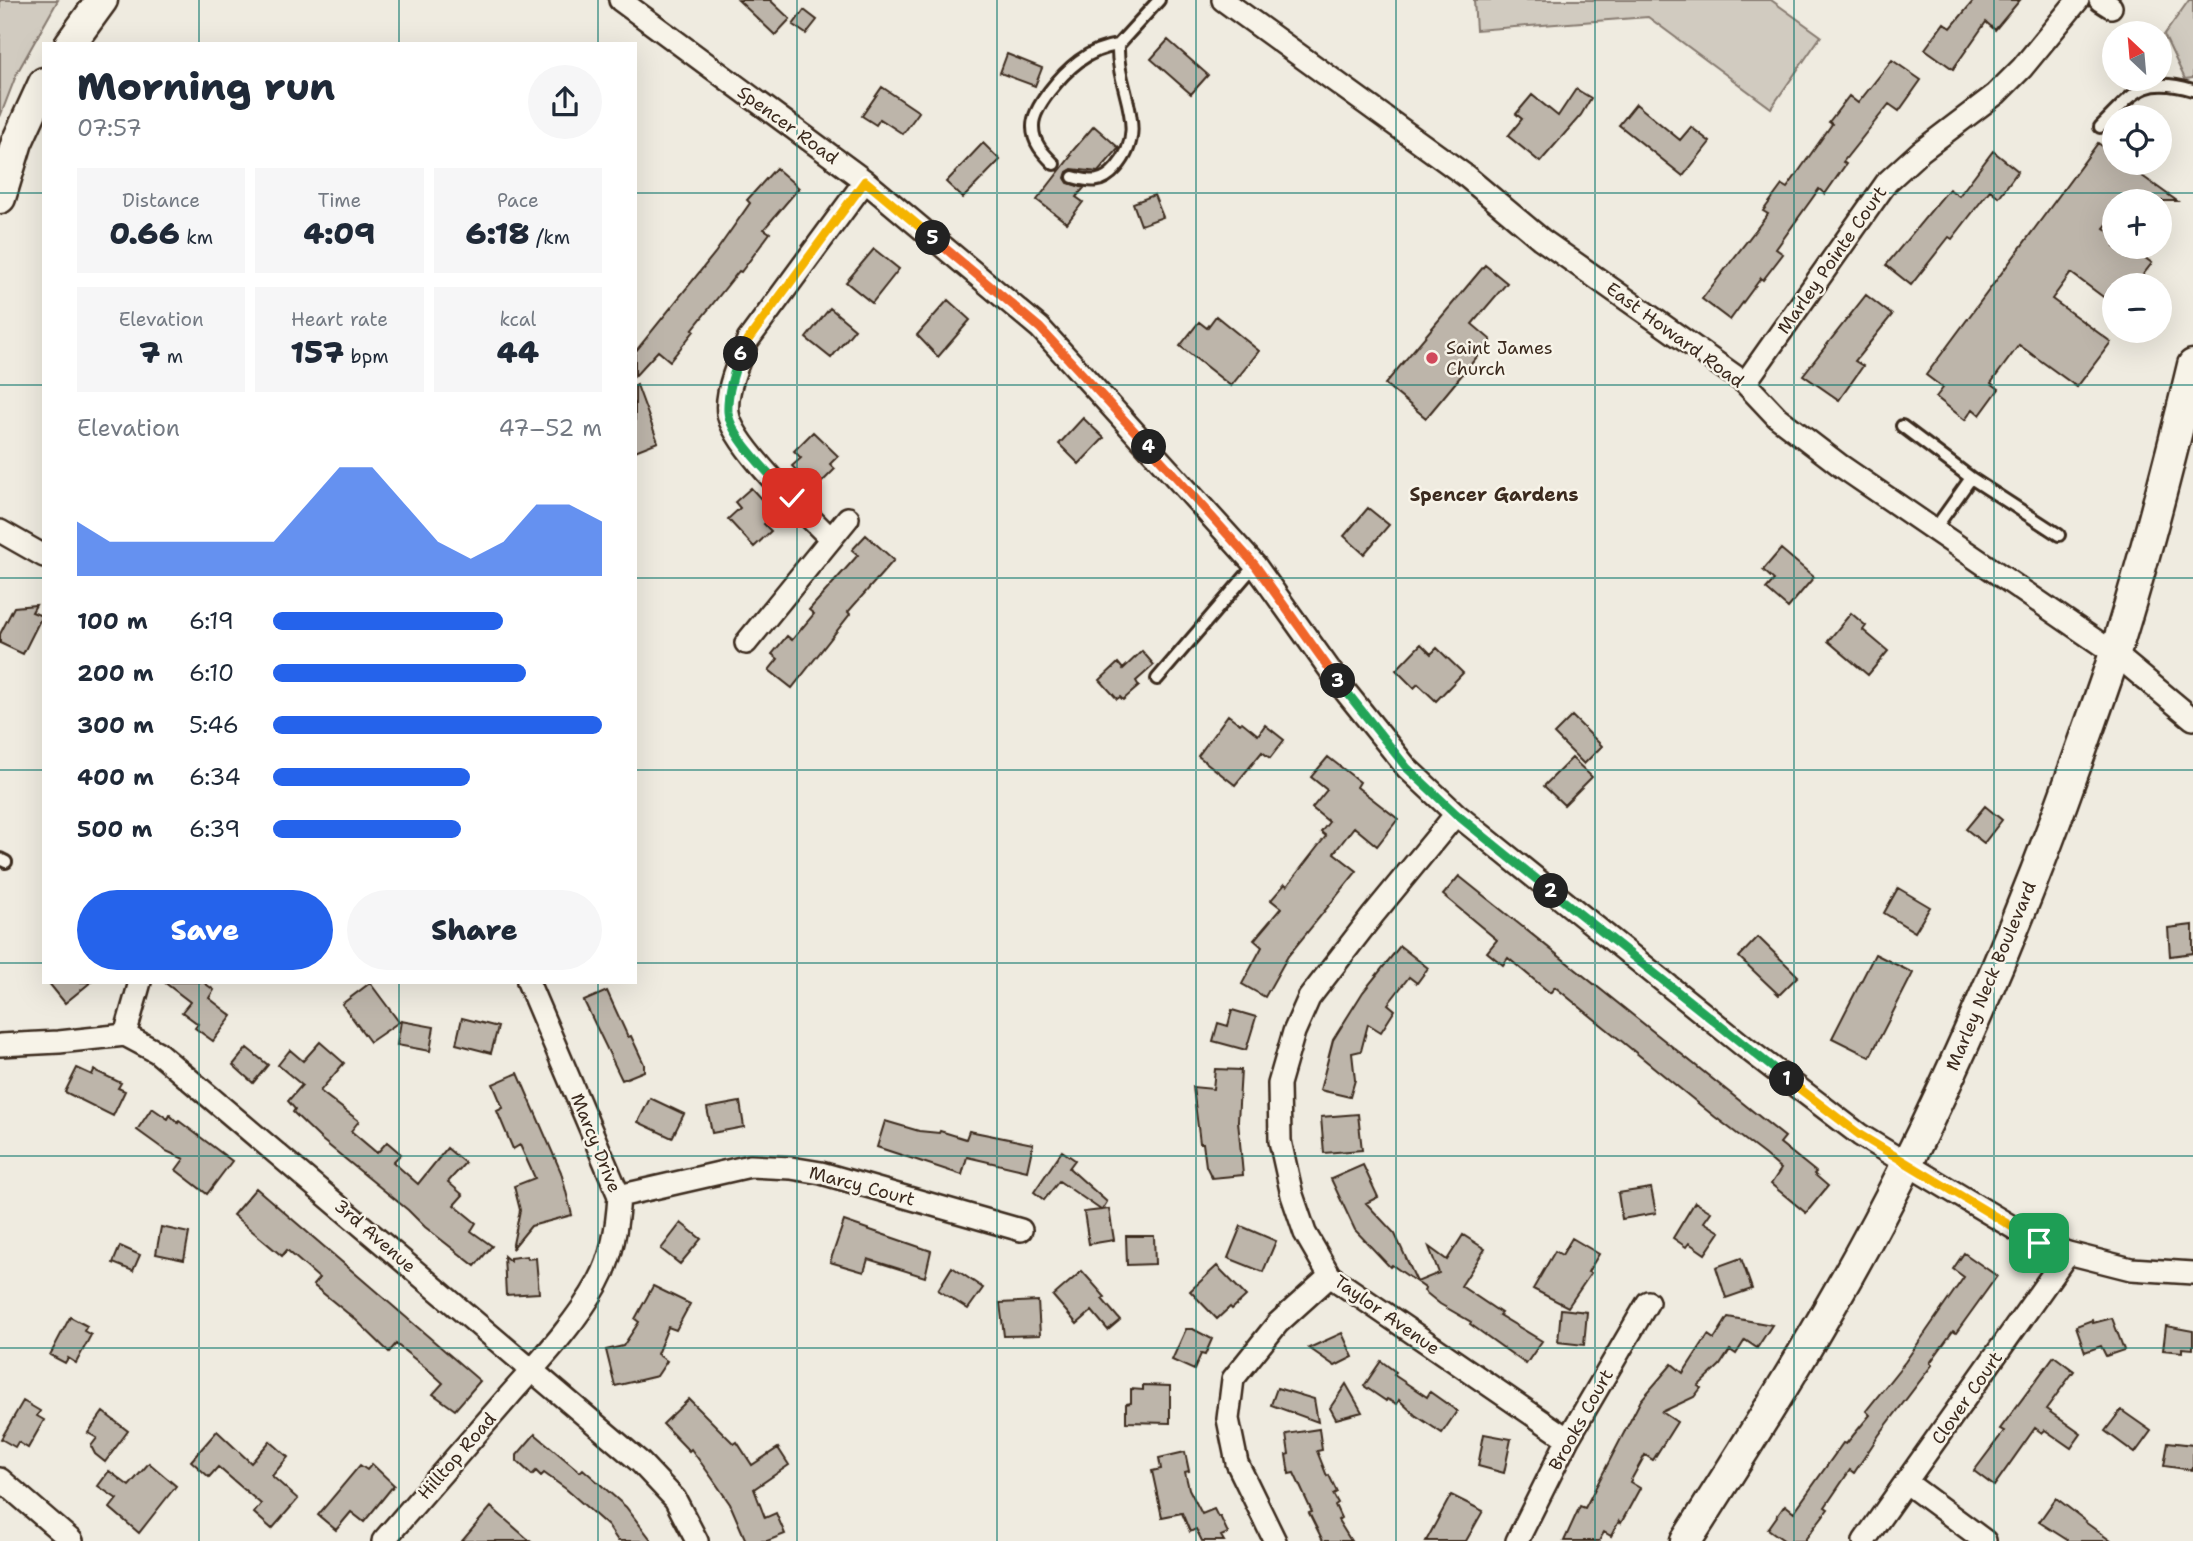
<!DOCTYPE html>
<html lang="en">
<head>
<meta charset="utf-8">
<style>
	:root { --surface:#fff; --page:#f6f6f7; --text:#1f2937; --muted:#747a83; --accent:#2563eb }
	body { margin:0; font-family:"Shantell Sans",sans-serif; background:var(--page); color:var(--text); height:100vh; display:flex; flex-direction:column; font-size:26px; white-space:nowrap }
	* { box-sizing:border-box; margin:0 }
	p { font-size:23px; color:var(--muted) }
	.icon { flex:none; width:38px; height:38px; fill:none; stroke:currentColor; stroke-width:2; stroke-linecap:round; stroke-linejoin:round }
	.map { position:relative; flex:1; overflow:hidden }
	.details { position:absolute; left:42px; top:42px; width:595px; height:942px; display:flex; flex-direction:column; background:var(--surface); border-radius:0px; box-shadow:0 7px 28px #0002 }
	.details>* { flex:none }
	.needle { width:46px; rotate:334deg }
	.controls { position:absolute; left:2102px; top:21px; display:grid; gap:14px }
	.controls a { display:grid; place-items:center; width:70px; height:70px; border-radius:50%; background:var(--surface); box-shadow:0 7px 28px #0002; font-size:35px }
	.pin { position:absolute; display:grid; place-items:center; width:60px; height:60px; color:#fff; margin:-30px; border-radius:14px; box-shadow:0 4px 10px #0006 }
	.km { position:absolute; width:35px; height:35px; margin:-18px; border-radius:50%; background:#222; color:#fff; font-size:19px; line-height:35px; text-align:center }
	.round { display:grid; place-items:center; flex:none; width:74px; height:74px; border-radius:37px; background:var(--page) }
	.head { display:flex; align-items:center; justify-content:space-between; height:119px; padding:0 35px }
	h1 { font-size:38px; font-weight:800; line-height:52px }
	.stats { display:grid; grid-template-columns:repeat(3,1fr); gap:10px; height:119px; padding:7px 35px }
	.stats div { display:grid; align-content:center; border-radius:0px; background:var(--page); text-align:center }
	.stats b { font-size:30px; font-weight:800 }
	.stats small { font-size:19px; font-weight:400 }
	.stats p { font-size:19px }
	.chart { height:196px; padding:14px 35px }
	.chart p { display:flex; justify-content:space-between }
	.chart svg { width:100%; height:126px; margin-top:7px; fill:var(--accent); opacity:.7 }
	.button { display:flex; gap:14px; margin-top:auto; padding:14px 35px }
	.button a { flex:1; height:80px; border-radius:42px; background:var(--accent); color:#fff; font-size:28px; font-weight:800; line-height:80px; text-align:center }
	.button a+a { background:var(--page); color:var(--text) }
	ul { padding:0 35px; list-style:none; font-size:23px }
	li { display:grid; grid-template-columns:112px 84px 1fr; align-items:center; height:52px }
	li i { height:18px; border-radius:9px; background:var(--accent) }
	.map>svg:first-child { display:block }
</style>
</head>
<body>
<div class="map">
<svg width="2193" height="1541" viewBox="0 0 2193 1541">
	<rect width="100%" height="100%" fill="#efebe0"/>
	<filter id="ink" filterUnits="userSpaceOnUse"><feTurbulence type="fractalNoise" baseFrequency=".0143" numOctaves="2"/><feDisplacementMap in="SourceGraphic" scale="14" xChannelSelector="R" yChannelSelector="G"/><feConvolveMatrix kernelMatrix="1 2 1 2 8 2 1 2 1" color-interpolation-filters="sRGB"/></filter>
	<g filter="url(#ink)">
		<path fill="#d1cbc0" stroke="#867a6f" stroke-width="2" d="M0 0H58L17 73 0 117Z
			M1474 0H1771L1821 36 1771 108 1648 17 1476 30Z
			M2189 0H2193V78L2185 79 2164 35Z"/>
		<path fill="#bdb5aa" stroke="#3b2a1e" stroke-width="2" d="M738 0H770L790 19 775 35Z
			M1974 0H2020L1995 30 1986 22 1953 69 1925 49 1944 23 1951 28Z
			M804 10 817 20 806 34 793 25Z
			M1168 40 1208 75 1191 94 1151 59Z
			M1007 54 1042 68 1035 86 1000 73Z
			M1892 60 1921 80 1899 111 1889 104 1843 162 1846 164 1825 194 1819 189 1776 249 1783 254 1763 280 1761 278 1730 320 1702 299 1768 214 1763 211 1782 185 1787 188 1832 124 1829 122 1849 96 1858 103Z
			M882 87 919 112 903 134 880 119 876 125 862 116Z
			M1576 89 1591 98 1581 115 1540 162 1508 136 1522 119 1516 114 1532 95 1558 116Z
			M1636 104 1680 140 1691 127 1710 142 1683 176 1619 125Z
			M1094 126 1119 148 1098 172 1072 169 1067 172 1065 178 1068 183 1084 188 1076 197 1083 202 1067 223 1037 200 1071 156 1069 155Z
			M983 143 1000 160 963 198 946 182Z
			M2098 143 2114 155V163H2124L2177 201H2114V216L2104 228 2114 235V247H2130L2152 263 2135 285H2114V305L2071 273 2052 299 2111 342 2077 387 2019 345 1991 383 1999 389 1980 415 1973 409 1965 420 1936 397 1943 388 1926 375Z
			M1993 151 2018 171 1999 197 1990 190 1952 239 1949 237 1911 285 1886 265 1949 189 1959 196Z
			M776 168 799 188 764 229 770 233 741 272 739 271 692 330 694 331 670 361 658 351 635 376V352L715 253 750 203 747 200Z
			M1154 195 1163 217 1141 225 1133 203Z
			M874 249 899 269 872 303 846 282Z
			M1485 265 1507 283 1472 324 1491 340 1426 418 1385 384Z
			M1866 295 1892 315 1855 361 1863 366 1839 400 1803 375Z
			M948 300 970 320 938 357 917 335Z
			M830 308 855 329 831 358 806 338Z
			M1216 316 1259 351 1231 386 1180 346 1199 322 1207 328Z
			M637 385 658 442 635 451V386Z
			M1083 418 1104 438 1079 464 1059 444Z
			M813 432 838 456 830 464 835 469 815 489 792 466 801 458 794 451Z
			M751 488 775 514 764 524 771 531 754 547 728 519 740 508 735 502Z
			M1368 508 1389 525 1364 554 1344 536Z
			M866 535 894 560 848 612 850 614 792 688 769 670 778 659 772 654 787 636 792 640 814 614 809 610 858 555 852 550Z
			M1781 549 1814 577 1788 608 1766 589 1774 580 1763 570Z
			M36 605 32 612 42 616 23 654 0 643V634L14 607Z
			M1851 613 1866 626 1863 630 1888 651 1868 675 1828 641Z
			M1421 644 1431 654 1437 648 1463 673 1436 701 1418 684 1414 688 1396 670Z
			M1142 651 1154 665 1136 681 1139 686 1123 700 1120 697 1117 699 1100 680 1118 663 1123 669Z
			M1228 715 1240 724 1242 722 1258 735 1265 725 1284 740 1270 758 1262 752 1235 785 1198 756Z
			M1572 716 1602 746 1584 764 1554 734Z
			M1328 757 1360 782 1357 787 1398 819 1377 846 1354 827 1334 853 1357 871 1288 956 1265 997 1242 984 1262 947 1254 940 1281 908 1271 900 1285 884 1287 886 1326 836 1321 832 1329 822 1312 808 1327 790 1311 777Z
			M1572 758 1592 777 1564 805 1544 786Z
			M1985 806 2002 820 1984 843 1966 829Z
			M1459 876 1785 1137 1780 1143 1816 1172 1814 1174 1828 1186 1806 1213 1771 1184 1781 1169 1765 1155 1715 1117 1555 987 1550 993 1508 958 1503 965 1487 952 1497 940 1443 895Z
			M1898 888 1930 907 1915 932 1884 913Z
			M2193 925V953L2170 956 2168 928Z
			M1758 937 1798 976 1779 995 1739 957Z
			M1400 946 1428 968 1417 983 1409 977 1388 1004 1395 1010 1381 1032 1368 1024 1361 1051 1352 1053 1355 1080 1350 1097 1320 1090 1333 1040 1363 992Z
			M1875 954 1913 973 1870 1057 1832 1038Z
			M48 982H91L65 1003Z
			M164 982H203L214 990 209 998 232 1016 213 1041 195 1028 198 1024 182 1012 190 1002Z
			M370 983 399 1022 370 1042 342 1004Z
			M607 991 628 1037 631 1036 644 1064V1071L622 1080 584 1001Z
			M1232 1010 1256 1017 1246 1050 1213 1041 1218 1023 1228 1026Z
			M462 1018 498 1027 491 1053 456 1044Z
			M401 1021 434 1027 430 1051 397 1045Z
			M320 1042 344 1063 320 1091 359 1121 351 1131 377 1153 387 1142 401 1154 393 1162 418 1184 447 1148 465 1163 448 1182 463 1195 454 1205 476 1223 471 1231 492 1246 475 1266 425 1227 408 1210 322 1140 293 1112 295 1109 288 1101 302 1085 278 1065 290 1050 303 1061Z
			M247 1048 268 1065 253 1083 233 1065Z
			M77 1068 92 1075 94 1070 121 1083 118 1088 125 1091 113 1116 65 1092Z
			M1215 1069 1241 1070 1238 1121 1243 1175 1212 1178 1206 1166 1203 1143H1200L1193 1087 1213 1089Z
			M518 1073 561 1172 572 1215 531 1226 512 1249 520 1210 514 1186 535 1178 520 1145 513 1149 497 1111 503 1108 493 1084Z
			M650 1098 684 1114 672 1138 638 1122Z
			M740 1102 744 1127 712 1133 707 1108Z
			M152 1108 168 1119 170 1115 178 1123 179 1121 232 1161 207 1194 176 1170 184 1159 166 1151 137 1130Z
			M1358 1114 1362 1150 1324 1153 1321 1117Z
			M885 1121 919 1131 939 1133 940 1131 966 1139 969 1131 1033 1144 1027 1171 967 1157 962 1175 877 1147Z
			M1062 1151 1075 1160 1069 1168 1107 1202 1102 1210 1109 1209 1114 1240 1089 1244 1084 1212 1101 1210 1059 1181 1044 1200 1034 1192Z
			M1363 1165 1378 1197 1366 1203 1395 1234 1417 1282 1439 1273 1429 1247 1447 1260 1463 1235 1485 1249 1461 1286 1501 1313 1499 1315 1542 1341 1526 1364 1470 1324 1471 1322 1440 1304 1424 1291 1425 1288 1392 1265 1390 1267 1355 1230 1331 1179Z
			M256 1188 480 1381 455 1410 433 1394 443 1383 432 1373 396 1344 389 1352 356 1320 313 1285 319 1278 287 1250 282 1256 233 1215Z
			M1651 1188 1656 1213 1622 1219 1618 1193Z
			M1695 1202 1711 1212 1704 1222 1720 1232 1705 1254 1689 1243 1686 1247 1673 1238Z
			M844 1221 931 1251 925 1277 868 1259 864 1272 830 1262Z
			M681 1223 701 1239 680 1264 661 1249Z
			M1241 1226 1276 1241 1263 1272 1228 1258Z
			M161 1227 189 1233 184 1260 156 1254Z
			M1126 1236H1154L1155 1264 1127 1265Z
			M1572 1238 1599 1254 1588 1272 1591 1273 1568 1307 1533 1289 1555 1251 1562 1255Z
			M120 1246 140 1255 133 1271 113 1263Z
			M1964 1253 1997 1276 1956 1333 1953 1331 1930 1363 1932 1365 1879 1435 1854 1473 1850 1470 1825 1507 1828 1509 1804 1541H1785L1768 1529 1785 1505 1794 1512 1843 1443 1846 1444 1870 1415 1866 1411 1905 1362 1964 1277 1953 1269Z
			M504 1256 510 1261V1258L527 1256V1259L536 1258 539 1293 506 1295Z
			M1741 1258 1752 1289 1726 1298 1716 1267Z
			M1217 1266 1246 1296 1232 1309 1230 1307 1217 1319 1190 1291Z
			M952 1267 983 1288 968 1309 938 1290Z
			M1082 1271 1105 1297 1102 1299 1120 1320 1108 1330 1092 1311 1077 1324 1053 1296Z
			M653 1286 690 1304 676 1330 668 1327 657 1354 667 1361 657 1376 615 1386 606 1350 623 1346 639 1322 635 1319Z
			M1038 1301 1040 1335 1004 1336 1000 1303Z
			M1561 1309 1587 1312 1584 1345 1558 1342Z
			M70 1317 87 1326 84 1331 91 1335 76 1363 68 1358 65 1363 50 1355Z
			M1728 1317 1772 1325 1757 1348 1745 1340 1736 1354 1730 1350 1720 1365 1698 1386 1701 1388 1694 1397 1662 1412 1677 1422 1653 1460 1645 1455 1630 1482 1640 1488 1621 1523 1619 1521 1611 1536 1604 1532 1599 1541H1564L1580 1506 1585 1508 1641 1400 1672 1364 1683 1373 1708 1335 1714 1339Z
			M2112 1318 2124 1350 2106 1356 2101 1346 2085 1352 2076 1326 2092 1320 2093 1323Z
			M2166 1326 2193 1331V1349L2182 1348V1352L2163 1350Z
			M1186 1329H1193L1212 1339 1205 1355 1201 1354 1194 1370 1172 1360Z
			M1342 1333 1353 1357 1335 1366 1309 1348Z
			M2054 1356 2074 1371 2046 1409 2081 1434 2071 1448 2045 1430 2042 1433 2035 1428 1994 1486 1974 1471 2004 1431 2000 1429Z
			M1381 1361 1396 1372 1394 1375 1427 1397 1430 1392 1457 1411 1442 1433 1415 1415 1399 1400 1397 1404 1387 1399 1386 1401 1364 1386Z
			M1346 1384 1362 1412 1336 1419 1330 1408Z
			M1143 1385 1170 1386V1423L1126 1422V1404L1131 1403V1389L1143 1390Z
			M1277 1388 1314 1399 1318 1422 1271 1405Z
			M689 1399 734 1444 737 1442 752 1465 778 1448 789 1465 754 1489 765 1518 776 1513 785 1534 767 1541H746L730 1504 712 1478 691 1449 689 1451 663 1424Z
			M23 1401 40 1411 37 1416 44 1420 28 1448 18 1442 15 1447 1 1439Z
			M2121 1410 2151 1431 2135 1453 2105 1431Z
			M103 1412 128 1431 105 1462 95 1454 91 1446 97 1438 88 1433Z
			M1319 1429 1322 1450 1317 1451 1327 1476 1329 1475 1337 1492 1333 1494 1338 1503 1335 1505 1341 1518 1338 1520 1351 1541H1323L1309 1513 1312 1512 1294 1473 1289 1474 1286 1455 1289 1454 1286 1434Z
			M217 1431 251 1463 270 1441 288 1457 272 1476 298 1499 272 1529 254 1513 261 1504 218 1467 209 1477 191 1461Z
			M535 1434 580 1472 583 1469 626 1507 652 1541H618L608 1526 566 1489 544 1473 541 1476 536 1471 532 1475 517 1461V1455Z
			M1484 1434 1511 1439 1504 1473 1478 1466Z
			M2168 1442 2193 1445V1470L2164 1466Z
			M1185 1452 1189 1471 1185 1472 1189 1489 1202 1514 1214 1509 1218 1517 1220 1516 1228 1533 1221 1536 1224 1541H1202L1196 1529 1190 1532 1182 1513 1162 1517 1152 1471 1161 1469 1159 1458Z
			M149 1463 176 1486 139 1533 110 1508 117 1499 98 1486 109 1471 129 1486Z
			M372 1464 394 1485 364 1522 351 1512 336 1530 318 1515 360 1465 367 1470Z
			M1451 1495 1483 1511 1466 1541H1426Z
			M2056 1498 2086 1521 2085 1522 2111 1541H2069L2039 1522Z
			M491 1507 530 1541H462Z"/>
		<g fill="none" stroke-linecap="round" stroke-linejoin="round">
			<defs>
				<path id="lane" d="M2100 127C2135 93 2141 75 2193 90
					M1054 164C1043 153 1033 143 1033 127 1032 107 1063 73 1079 61 1091 52 1104 47 1118 45
					M1073 177C1091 182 1102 184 1116 168 1151 128 1116 91 1118 45L1159 0
					M1902 426 1971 478 1934 530
					M1971 478 2059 535
					M1157 679 1255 565
					M0 859 6 862"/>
				<path id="street" d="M620 0 865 181 1040 328 1255 565 1345 691 1407 768 1456 814 1746 1048 1860 1135 1907 1164 2039 1243 2068 1253 2131 1269 2193 1273
					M1223 0 1466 176 1541 239 1745 383 1777 417 1841 466 2115 654 2193 719
					M2100 0 2111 7
					M1745 383 1887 182 1921 151 1996 94 2022 68 2078 0
					M0 531 44 556
					M831 539C807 514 732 445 728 413 725 391 739 360 748 340L865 181
					M746 643 848 518
					M1456 814 1373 915 1309 998 1294 1032 1279 1084 1280 1141 1292 1195 1305 1233 1330 1276 1568 1439
					M125 1035 140 982
					M0 1045 59 1042 125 1035 157 1052 640 1462 675 1499 697 1541
					M619 1196 750 1166 791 1168 821 1173 1021 1230
					M0 1479 72 1541
					M1907 1483 1985 1541
					M383 1541C425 1493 467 1444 509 1396 540 1361 575 1324 598 1283 613 1256 617 1226 619 1196L528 982
					M1275 1541 1237 1463 1228 1419 1233 1379 1278 1323 1330 1276
					M1517 1541 1568 1439 1648 1302
					M1864 1541 2068 1253"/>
				<path id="secondary" d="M70 44 102 0
					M0 198 17 142 44 83
					M1686 1541C1765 1418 1843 1293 1908 1162 1973 1031 2030 894 2079 756 2091 722 2104 687 2115 653 2145 558 2170 461 2193 365"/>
			</defs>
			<use href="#lane" stroke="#3b2a1e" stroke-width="16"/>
			<use href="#street" stroke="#3b2a1e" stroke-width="26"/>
			<use href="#secondary" stroke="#3b2a1e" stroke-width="35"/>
			<use href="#lane" stroke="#f7f3e8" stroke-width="10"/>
			<use href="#street" stroke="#f7f3e8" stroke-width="21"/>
			<use href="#secondary" stroke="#f7f3e8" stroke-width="30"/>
		</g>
	</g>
	<g fill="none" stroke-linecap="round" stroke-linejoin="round" filter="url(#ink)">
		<defs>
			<path id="split-1" d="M1787 1079 1860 1135 2039 1243"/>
			<path id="split-2" d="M1551 891 1787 1079"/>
			<path id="split-3" d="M1338 681 1407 768 1456 814 1551 891"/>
			<path id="split-4" d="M1149 447 1255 565 1338 681"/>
			<path id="split-5" d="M933 238 1040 328 1149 447"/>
			<path id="split-6" d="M741 354 748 340 865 181 933 238"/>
			<path id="split-7" d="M741 354C734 371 727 393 728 412 730 437 775 480 792 498"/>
		</defs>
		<use href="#split-1" stroke="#fff" stroke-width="14"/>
		<use href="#split-2" stroke="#fff" stroke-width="14"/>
		<use href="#split-3" stroke="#fff" stroke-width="14"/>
		<use href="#split-4" stroke="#fff" stroke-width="14"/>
		<use href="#split-5" stroke="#fff" stroke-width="14"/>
		<use href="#split-6" stroke="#fff" stroke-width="14"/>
		<use href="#split-7" stroke="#fff" stroke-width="14"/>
		<use href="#split-1" stroke="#f5b400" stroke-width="9"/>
		<use href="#split-2" stroke="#22a559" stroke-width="9"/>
		<use href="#split-3" stroke="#22a559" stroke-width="9"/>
		<use href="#split-4" stroke="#f0652b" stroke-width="9"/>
		<use href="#split-5" stroke="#f0652b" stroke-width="9"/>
		<use href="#split-6" stroke="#f5b400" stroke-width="9"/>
		<use href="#split-7" stroke="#22a559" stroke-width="9"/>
	</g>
	<path fill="none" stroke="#0f766e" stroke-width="2" stroke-opacity="0.55" d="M199 0V44M399 0V44M598 0V44M797 0V1541M997 0V1541M1196 0V1541M1396 0V1541M1595 0V1541M1794 0V1541M1994 0V1541M0 193H44M635 193H2193M0 385H44M635 385H2193M0 578H44M635 578H2193M0 770H44M635 770H2193M0 963H44M635 963H2193M199 982V1541M399 982V1541M598 982V1541M0 1156H2193M0 1348H2193"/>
	<circle fill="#d1495b" stroke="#f7f3e8" stroke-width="2.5" cx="1432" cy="358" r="7"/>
	<g text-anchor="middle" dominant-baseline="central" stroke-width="5" stroke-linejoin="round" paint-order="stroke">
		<g font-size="18" fill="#3b2a1e" stroke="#f7f3e8">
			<text transform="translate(788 125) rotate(36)">Spencer Road</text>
			<text transform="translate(1832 260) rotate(-55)">Marley Pointe Court</text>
			<text transform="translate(1675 335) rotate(36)">East Howard Road</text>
			<text transform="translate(1991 976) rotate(-67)">Marley Neck Boulevard</text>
			<text transform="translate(596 1143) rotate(68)">Marcy Drive</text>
			<text transform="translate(862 1186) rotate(15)">Marcy Court</text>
			<text transform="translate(375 1236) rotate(41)">3rd Avenue</text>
			<text transform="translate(1387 1315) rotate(35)">Taylor Avenue</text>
			<text transform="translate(1967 1398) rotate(-55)">Clover Court</text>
			<text transform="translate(1581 1420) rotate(-61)">Brooks Court</text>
			<text transform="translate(457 1456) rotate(-49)">Hilltop Road</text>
		</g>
		<g font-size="18" fill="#3b2a1e" stroke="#f7f3e8" text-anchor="start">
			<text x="1446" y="348">Saint James<tspan x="1446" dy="21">Church</tspan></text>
		</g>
		<g font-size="19" font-weight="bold" fill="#3b2a1e" stroke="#f7f3e8">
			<text x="1494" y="494">Spencer Gardens</text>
		</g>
	</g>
</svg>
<div class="controls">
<a><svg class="needle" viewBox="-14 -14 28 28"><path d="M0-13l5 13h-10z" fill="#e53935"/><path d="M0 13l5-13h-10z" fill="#747a83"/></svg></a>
<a><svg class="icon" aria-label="locate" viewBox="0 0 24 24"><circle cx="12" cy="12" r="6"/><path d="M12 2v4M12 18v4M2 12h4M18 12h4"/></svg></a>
<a>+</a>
<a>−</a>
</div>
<div class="pin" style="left:2039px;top:1243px;background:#1e9e55"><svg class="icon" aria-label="arrive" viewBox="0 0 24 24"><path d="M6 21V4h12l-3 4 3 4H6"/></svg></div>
<div class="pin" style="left:792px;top:498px;background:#d93025"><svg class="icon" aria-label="check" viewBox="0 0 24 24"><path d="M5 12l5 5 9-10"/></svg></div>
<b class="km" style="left:1787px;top:1079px">1</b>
<b class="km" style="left:1551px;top:891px">2</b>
<b class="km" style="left:1338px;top:681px">3</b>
<b class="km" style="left:1149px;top:447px">4</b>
<b class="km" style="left:933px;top:238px">5</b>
<b class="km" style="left:741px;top:354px">6</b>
<section class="details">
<div class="head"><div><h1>Morning run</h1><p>07:57</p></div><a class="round"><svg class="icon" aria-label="share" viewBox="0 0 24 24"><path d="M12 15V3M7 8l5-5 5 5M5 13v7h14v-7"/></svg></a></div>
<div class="stats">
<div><p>Distance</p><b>0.66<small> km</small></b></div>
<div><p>Time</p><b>4:09</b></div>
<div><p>Pace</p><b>6:18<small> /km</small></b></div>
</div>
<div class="stats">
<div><p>Elevation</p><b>7<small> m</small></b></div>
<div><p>Heart rate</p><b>157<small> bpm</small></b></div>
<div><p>kcal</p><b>44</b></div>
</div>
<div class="chart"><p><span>Elevation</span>47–52 m</p>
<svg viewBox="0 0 160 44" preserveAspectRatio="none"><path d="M0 44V25L10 32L20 32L30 32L40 32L50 32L60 32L70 19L80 6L90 6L100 19L110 32L120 38L130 32L140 19L150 19L160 25V44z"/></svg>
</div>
<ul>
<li><b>100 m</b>6:19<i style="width:70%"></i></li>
<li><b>200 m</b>6:10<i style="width:77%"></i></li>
<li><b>300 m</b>5:46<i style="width:100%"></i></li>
<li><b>400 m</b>6:34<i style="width:60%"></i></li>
<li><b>500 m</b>6:39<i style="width:57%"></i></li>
</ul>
<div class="button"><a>Save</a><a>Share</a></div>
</section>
</div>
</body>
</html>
